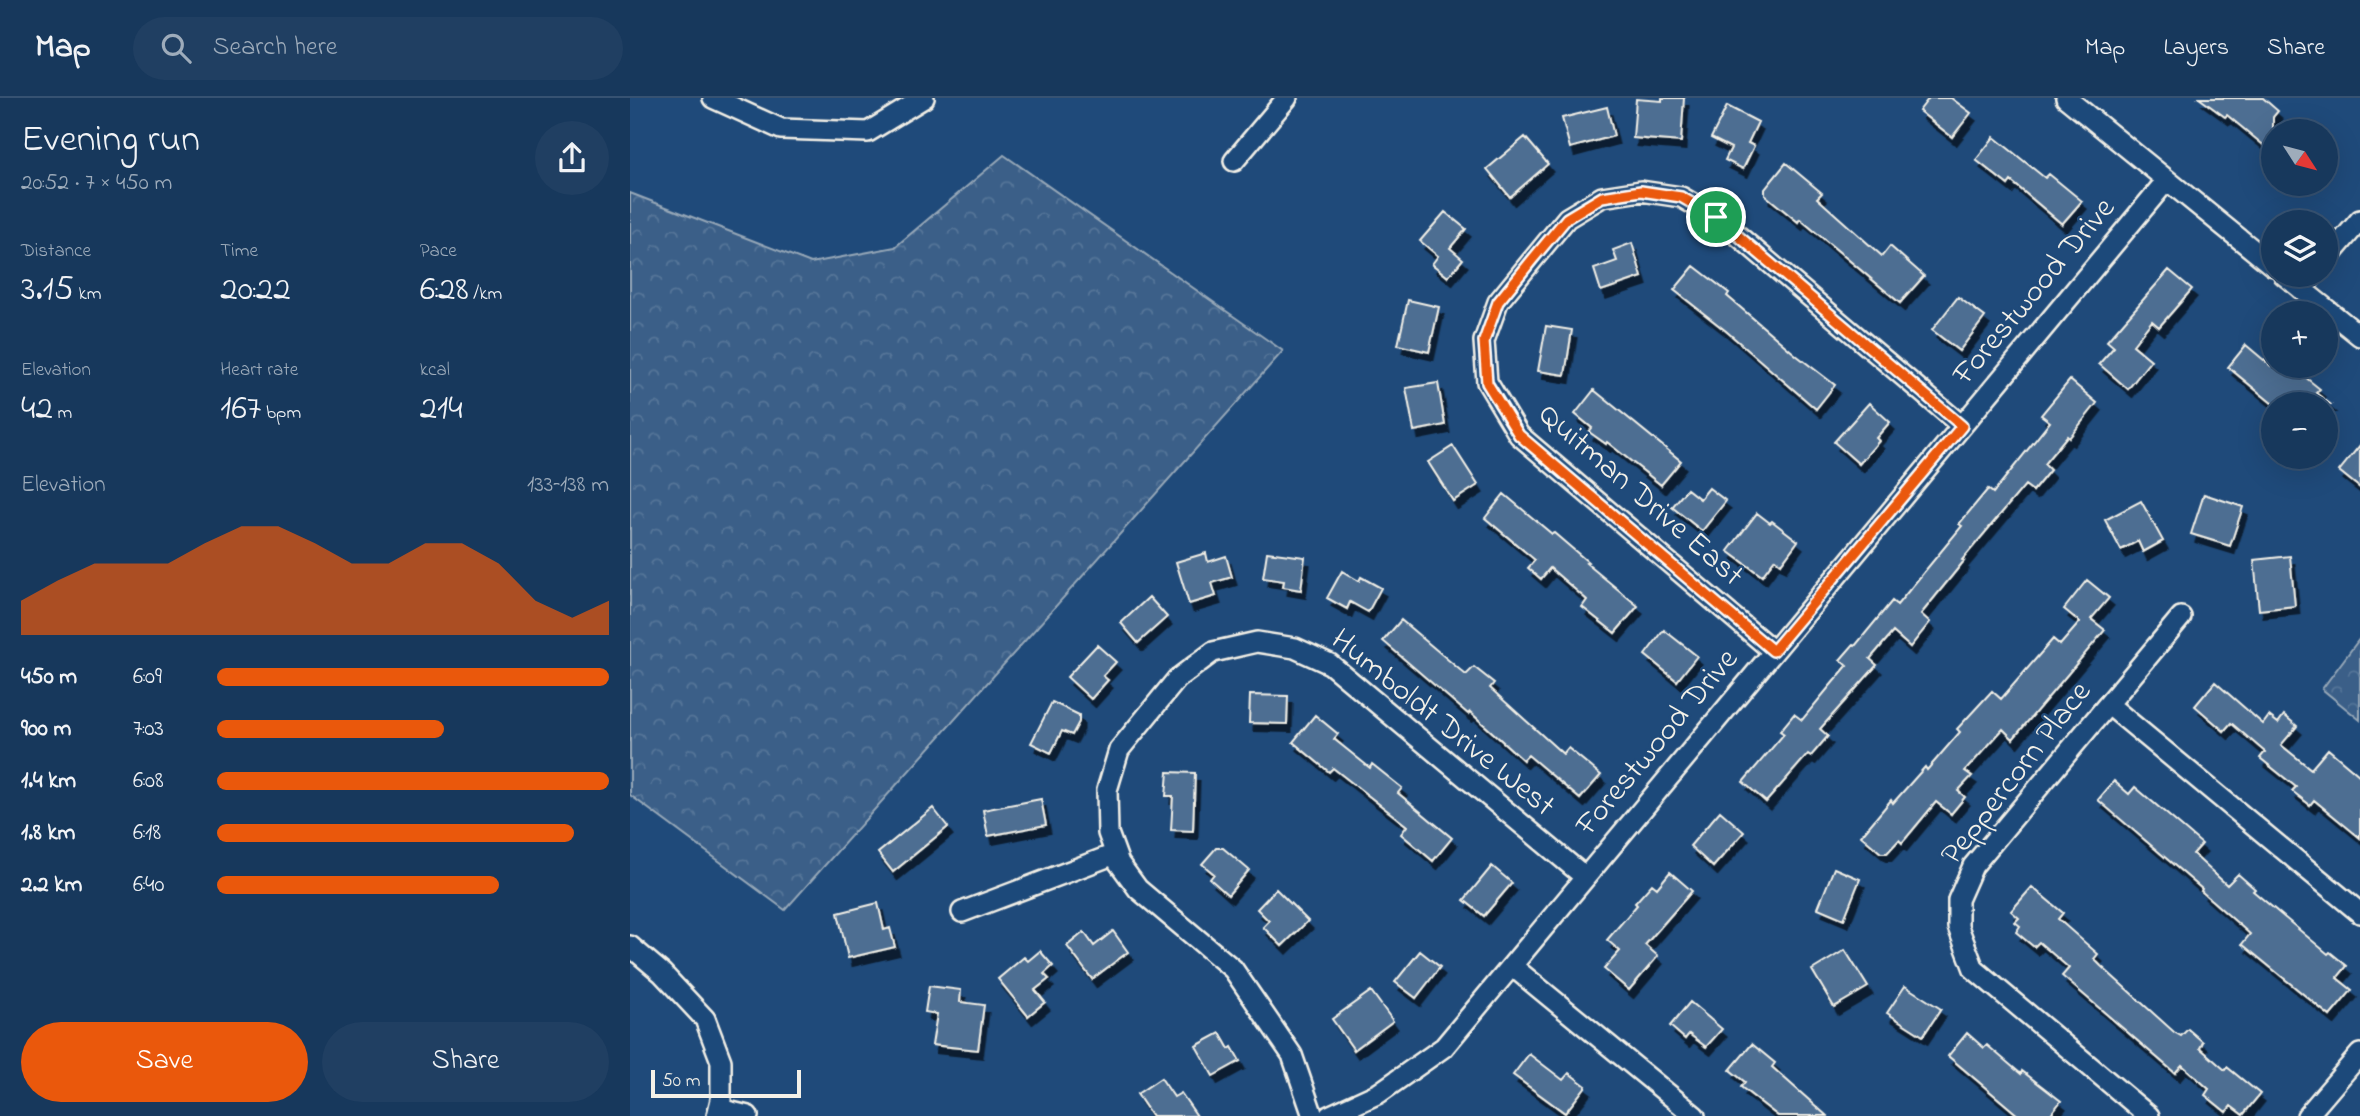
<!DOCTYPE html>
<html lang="en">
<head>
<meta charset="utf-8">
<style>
	:root { --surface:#17385c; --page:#203f62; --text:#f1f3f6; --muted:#9eacbb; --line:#365272; --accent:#ea580c }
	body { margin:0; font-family:"Indie Flower",sans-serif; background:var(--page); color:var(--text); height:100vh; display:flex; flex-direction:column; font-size:26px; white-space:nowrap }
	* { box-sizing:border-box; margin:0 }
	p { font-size:23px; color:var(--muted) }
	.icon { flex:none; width:38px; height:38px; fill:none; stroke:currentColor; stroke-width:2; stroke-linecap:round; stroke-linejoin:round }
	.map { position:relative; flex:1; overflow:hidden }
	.side { display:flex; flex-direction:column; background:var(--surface); width:630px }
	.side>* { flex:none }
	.needle { width:46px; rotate:126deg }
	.tools { position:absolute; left:1631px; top:21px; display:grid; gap:14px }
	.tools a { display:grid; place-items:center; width:77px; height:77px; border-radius:50%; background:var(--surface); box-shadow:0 7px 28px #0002,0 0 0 2px var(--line); font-size:35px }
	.scale { position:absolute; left:21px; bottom:18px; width:150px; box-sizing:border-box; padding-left:7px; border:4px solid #f4f1e8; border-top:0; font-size:19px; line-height:24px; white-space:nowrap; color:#f4f1e8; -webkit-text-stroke:5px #1f4a7a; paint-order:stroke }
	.pin { position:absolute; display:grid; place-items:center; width:60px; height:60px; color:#fff; margin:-30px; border:4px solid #fff; border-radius:50%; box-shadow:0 2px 7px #0007 }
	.round { display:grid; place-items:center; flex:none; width:74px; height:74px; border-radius:37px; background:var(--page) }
	.overview { display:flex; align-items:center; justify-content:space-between; height:119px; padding:0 21px }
	h1 { font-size:38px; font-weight:600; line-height:52px }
	.metrics { display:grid; grid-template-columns:repeat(3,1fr); gap:10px; height:119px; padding:7px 21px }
	.metrics div { display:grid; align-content:center }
	.metrics b { font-size:35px; font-weight:600 }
	.metrics small { font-size:19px; font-weight:400 }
	.metrics p { font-size:19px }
	.chart { height:196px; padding:14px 21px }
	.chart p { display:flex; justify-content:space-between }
	.chart svg { width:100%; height:126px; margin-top:7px; fill:var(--accent); opacity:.7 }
	.primary-button { display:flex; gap:14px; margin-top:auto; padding:14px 21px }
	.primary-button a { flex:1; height:80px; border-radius:42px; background:var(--accent); color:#fff; font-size:28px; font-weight:600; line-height:80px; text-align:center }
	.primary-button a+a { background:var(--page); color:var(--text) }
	ul { padding:0 21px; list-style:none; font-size:23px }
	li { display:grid; grid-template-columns:112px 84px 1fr; align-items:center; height:52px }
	li i { height:18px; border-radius:9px; background:var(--accent) }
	header { display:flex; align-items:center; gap:42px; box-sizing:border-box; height:98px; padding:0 35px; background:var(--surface); border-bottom:2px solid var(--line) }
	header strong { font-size:33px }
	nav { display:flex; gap:38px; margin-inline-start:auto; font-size:24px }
	.search { width:490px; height:63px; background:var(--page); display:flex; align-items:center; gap:18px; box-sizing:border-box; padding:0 24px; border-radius:38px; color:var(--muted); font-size:26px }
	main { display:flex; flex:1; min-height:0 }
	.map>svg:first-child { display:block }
</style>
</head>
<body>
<header>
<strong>Map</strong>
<div class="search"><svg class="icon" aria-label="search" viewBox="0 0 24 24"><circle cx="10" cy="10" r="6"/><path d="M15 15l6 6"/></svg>Search here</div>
<nav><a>Map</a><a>Layers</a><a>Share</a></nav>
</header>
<main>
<section class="side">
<div class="overview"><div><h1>Evening run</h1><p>20:52 · 7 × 450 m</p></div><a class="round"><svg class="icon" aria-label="share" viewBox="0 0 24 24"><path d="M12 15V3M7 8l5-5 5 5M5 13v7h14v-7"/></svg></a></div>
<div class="metrics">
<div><p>Distance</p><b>3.15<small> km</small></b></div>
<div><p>Time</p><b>20:22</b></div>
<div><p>Pace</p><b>6:28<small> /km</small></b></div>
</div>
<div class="metrics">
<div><p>Elevation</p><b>42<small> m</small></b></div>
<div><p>Heart rate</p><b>167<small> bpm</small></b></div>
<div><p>kcal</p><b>214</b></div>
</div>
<div class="chart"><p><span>Elevation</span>133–138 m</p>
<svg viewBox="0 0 160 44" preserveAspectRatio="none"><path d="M0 44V32L10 25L20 19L30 19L40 19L50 12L60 6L70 6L80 12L90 19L100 19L110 12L120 12L130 19L140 32L150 38L160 32V44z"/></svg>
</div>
<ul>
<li><b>450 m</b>6:09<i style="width:100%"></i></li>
<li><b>900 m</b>7:03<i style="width:58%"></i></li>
<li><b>1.4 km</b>6:08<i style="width:100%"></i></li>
<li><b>1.8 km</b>6:18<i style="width:91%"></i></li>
<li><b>2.2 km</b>6:40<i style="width:72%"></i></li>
</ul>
<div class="primary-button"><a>Save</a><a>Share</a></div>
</section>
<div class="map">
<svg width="1730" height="1018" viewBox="0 0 1730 1018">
	<defs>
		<pattern id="forest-crowns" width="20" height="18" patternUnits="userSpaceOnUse" patternTransform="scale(1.75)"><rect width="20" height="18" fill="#3a5f88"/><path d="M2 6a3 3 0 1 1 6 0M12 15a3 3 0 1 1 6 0" fill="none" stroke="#577699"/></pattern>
		<filter id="shadow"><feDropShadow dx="4.5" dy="8" stdDeviation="0" flood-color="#0009"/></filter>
	</defs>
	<rect width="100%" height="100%" fill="#1f4a7a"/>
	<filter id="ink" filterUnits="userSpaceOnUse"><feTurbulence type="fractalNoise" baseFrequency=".0143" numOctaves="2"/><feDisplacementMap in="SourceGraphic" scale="14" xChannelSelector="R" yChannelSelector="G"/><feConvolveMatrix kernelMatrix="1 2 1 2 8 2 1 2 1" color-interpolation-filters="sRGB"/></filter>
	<g filter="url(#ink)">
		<path fill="url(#forest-crowns)" stroke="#97a8b8" stroke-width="2" d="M374 57 653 253 155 812 0 697V95L181 165 265 149Z
			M1730 540V622L1692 591Z"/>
		<path fill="#4d6e92" stroke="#f4f1e8" stroke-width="2" filter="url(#shadow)" d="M1032 0H1054L1051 44 1003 40 1006 1 1032 3Z
			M1299 0H1321L1341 15 1322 39 1289 13Z
			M1569 0H1633L1648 13 1643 19V55L1597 17 1595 19Z
			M1097 8 1128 24 1118 45 1124 48 1113 71 1095 62 1101 50 1081 40Z
			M977 9 984 38 940 50 932 20Z
			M895 39 918 66 880 99 857 71Z
			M1364 39 1415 80 1419 76 1452 103 1432 126 1381 83 1378 87 1346 62Z
			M1156 65 1192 95 1187 100 1252 158 1260 148 1294 178 1270 205 1170 121 1168 124 1135 97V91Z
			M815 114 836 131 820 150 833 161 818 179 802 166 808 158 790 143Z
			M1002 145 1012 179 971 193 964 171 987 163 983 152Z
			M1064 168 1099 195 1097 198 1166 257 1205 287 1186 311 1096 233 1044 192Z
			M1539 172 1562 191 1529 229 1522 223 1503 247 1521 262 1498 291 1469 266 1484 249 1477 243Z
			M1328 199 1355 219 1329 253 1302 232Z
			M778 202 809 209 799 254 768 247Z
			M916 228 942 232 935 277 908 273Z
			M1616 247 1641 268H1656L1673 281 1675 279 1690 291 1686 295 1700 306H1643L1598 269Z
			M1440 282 1467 305 1439 340 1437 338 1414 366 1420 372 1403 393 1395 387 1332 462 1334 463 1291 516 1300 524 1280 549 1263 534 1240 561 1247 567 1190 631 1198 638 1181 658 1178 656 1136 704 1113 684 1154 636 1150 633 1164 616 1172 622 1200 588 1217 568 1210 562 1223 547 1225 548 1262 503 1267 507 1332 428 1329 426 1358 391 1363 395 1420 324 1411 317Z
			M808 285 815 327 784 333 776 290Z
			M964 292 1051 363 1031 387 977 344 976 346 959 334 962 330 945 316Z
			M1239 305 1260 324 1246 340 1249 343 1229 366 1204 344Z
			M1730 347V390L1709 373Z
			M823 348 848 387 823 403 798 364Z
			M1079 390 1096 403 1072 433 1042 409 1057 391 1070 401Z
			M874 396 922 436 924 435 958 464 956 465 1008 508 985 535 952 509 957 502 920 470 911 481 898 470 905 462 855 420Z
			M1574 396 1613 409 1600 448 1561 436Z
			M1511 403 1533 443 1513 454 1508 443 1491 452 1475 422Z
			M1127 415 1140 425 1142 423 1168 443 1151 466 1145 461 1132 478 1098 453Z
			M637 454 675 459 671 492 653 489 654 483 633 480Z
			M576 455 578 464 596 458 602 479 582 485 586 498 559 506 546 464Z
			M1660 458 1665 508 1629 512 1624 462Z
			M712 473 729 483 731 479 751 490 738 514 720 504 717 511 697 500Z
			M1457 482 1479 500 1461 521 1475 532 1383 641 1373 631 1335 673 1342 678 1328 693 1335 699 1321 716 1306 704 1272 745 1269 742 1257 755H1251L1231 738 1261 702 1263 705 1295 669 1297 672 1330 634 1327 631 1362 593 1371 601 1423 541 1430 547 1450 524 1434 511Z
			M519 499 537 519 508 545 491 525Z
			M771 522 836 577 844 569 864 585 860 590 933 656 938 650 971 677 950 701 898 657 893 662 840 614 838 616 753 543Z
			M1034 532 1067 558 1047 583 1015 557Z
			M467 547 486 564 473 578 478 582 461 601 437 579Z
			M1585 584 1633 626 1639 618 1648 625 1654 617 1667 628 1651 647 1681 671 1698 651 1730 678V740L1684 702 1680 707 1662 693 1666 689 1630 660 1635 654 1601 625 1594 633 1565 608Z
			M620 597 658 598 657 626 619 625Z
			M422 604 449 617V624L442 637 432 633 421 655 401 645Z
			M685 617 708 636 704 641 740 670 742 666 772 690 768 695 822 740 803 763 771 736 777 728 703 670 699 674 663 644Z
			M538 674 565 675 563 733 541 732 543 698H536Z
			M1484 683 1499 696 1505 689 1572 746 1563 756 1597 787 1608 776 1625 791 1623 793 1698 856 1700 854 1717 868 1707 880 1722 892 1700 918 1612 846 1620 836 1571 793 1572 791 1468 702Z
			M411 701 416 727 358 738 353 712Z
			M303 710 318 729 263 774 248 755Z
			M1090 713 1114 734 1083 769 1060 748Z
			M586 750H593L619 772 598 797 580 781 584 776 572 766Z
			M862 768 882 785 854 818 834 802Z
			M1204 770 1230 781 1214 821 1188 810Z
			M1040 774 1062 793 1015 847 1028 858 999 892 974 871 990 853 977 842 1007 807 1005 805 1022 786 1027 790Z
			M1402 789 1433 815 1428 821 1468 856 1464 861 1471 868 1544 934 1551 938 1558 931 1573 944 1570 950 1595 972 1597 969 1630 996 1613 1017 1601 1008 1596 1014 1575 997 1579 991 1552 967 1545 975 1432 878 1439 870 1409 844 1404 849 1386 834 1390 828 1385 824 1389 820 1381 813Z
			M646 791 678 823 652 848 633 829 639 823 627 811Z
			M248 805 254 832 260 830 265 849 218 860 208 815Z
			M483 833 498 854 462 881 437 848 454 834 464 848Z
			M1215 852 1238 889 1204 909 1182 872Z
			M410 853 423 868 414 876 419 881 405 892 415 904 398 918 368 881 394 859 398 863Z
			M790 853 810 869 786 900 765 884Z
			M299 888 331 892 330 904 354 907 348 952 302 947 307 916 295 914Z
			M1275 888 1311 911 1293 938 1257 915Z
			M741 893 763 923 724 952 702 921Z
			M1060 904 1092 931 1076 949 1059 936 1055 941 1040 928Z
			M590 935 599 951 602 949 610 963 583 978 566 948Z
			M1337 935 1354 950 1357 947 1391 976 1392 973 1431 1003 1419 1018H1389L1318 958Z
			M1122 946 1145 965 1142 969 1197 1018H1148L1111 989 1115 984 1100 972Z
			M899 956 933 982 939 975 956 988 935 1015 883 977Z
			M531 980 544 999 551 995 567 1018H522L507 996Z"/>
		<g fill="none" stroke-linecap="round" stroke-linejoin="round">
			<defs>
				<path id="minor" d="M83 0 151 31 238 34 294 0
					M1436 0 1643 168
					M604 63 657 0
					M1696 162 1730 122
					M1654 177 1730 238
					M1671 191 1683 177
					M1143 553 889 337 857 284 854 243 868 204 937 120 972 99 1011 93 1051 99 1086 119 1332 328
					M1479 607 1730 815
					M332 814 485 756
					M0 848 32 875 75 921 91 963V1002L87 1018
					M882 868 1065 1018
					M89 1011 118 1018
					M683 1018 662 957 603 871 508 791 489 765 478 735 477 692 489 652 547 581 583 554 627 544 665 550 700 566 955 779
					M699 1018 749 995 814 949 1537 82
					M1519 1018 1344 871 1328 829V802L1343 768 1551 519
					M1677 1018 1730 956"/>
			</defs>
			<use href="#minor" stroke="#f4f1e8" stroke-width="24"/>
			<use href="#minor" stroke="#1f4a7a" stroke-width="19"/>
		</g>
	</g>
	<g fill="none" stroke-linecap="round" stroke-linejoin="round" filter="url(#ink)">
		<defs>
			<path id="route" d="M1011 93 1051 99 1086 119 1332 328 1143 553 889 337 857 285 854 243 868 204 902 162 937 120 972 99Z"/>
		</defs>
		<use href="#route" stroke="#fff" stroke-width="14"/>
		<use href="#route" stroke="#ea580c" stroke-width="9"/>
	</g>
	<g text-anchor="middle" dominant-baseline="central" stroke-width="5" stroke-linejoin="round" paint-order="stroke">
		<g font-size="32" fill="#f4f1e8" stroke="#1f4a7a">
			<text transform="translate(1405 194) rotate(-50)">Forestwood Drive</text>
			<text transform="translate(1010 398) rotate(41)">Quitman Drive East</text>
			<text transform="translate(812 626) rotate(39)">Humboldt Drive West</text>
			<text transform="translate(1028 645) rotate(-50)">Forestwood Drive</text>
			<text transform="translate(1387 676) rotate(-52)">Peppercorn Place</text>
		</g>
	</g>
</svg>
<div class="tools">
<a><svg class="needle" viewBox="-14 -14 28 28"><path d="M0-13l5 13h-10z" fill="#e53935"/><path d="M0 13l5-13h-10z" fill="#9eacbb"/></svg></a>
<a><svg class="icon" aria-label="layers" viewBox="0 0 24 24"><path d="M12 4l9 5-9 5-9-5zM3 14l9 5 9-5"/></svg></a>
<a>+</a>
<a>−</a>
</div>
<div class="scale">50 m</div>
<div class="pin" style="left:1086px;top:119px;background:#1e9e55"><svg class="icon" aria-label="arrive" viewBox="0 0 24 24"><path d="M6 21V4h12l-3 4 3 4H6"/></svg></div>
</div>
</main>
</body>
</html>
